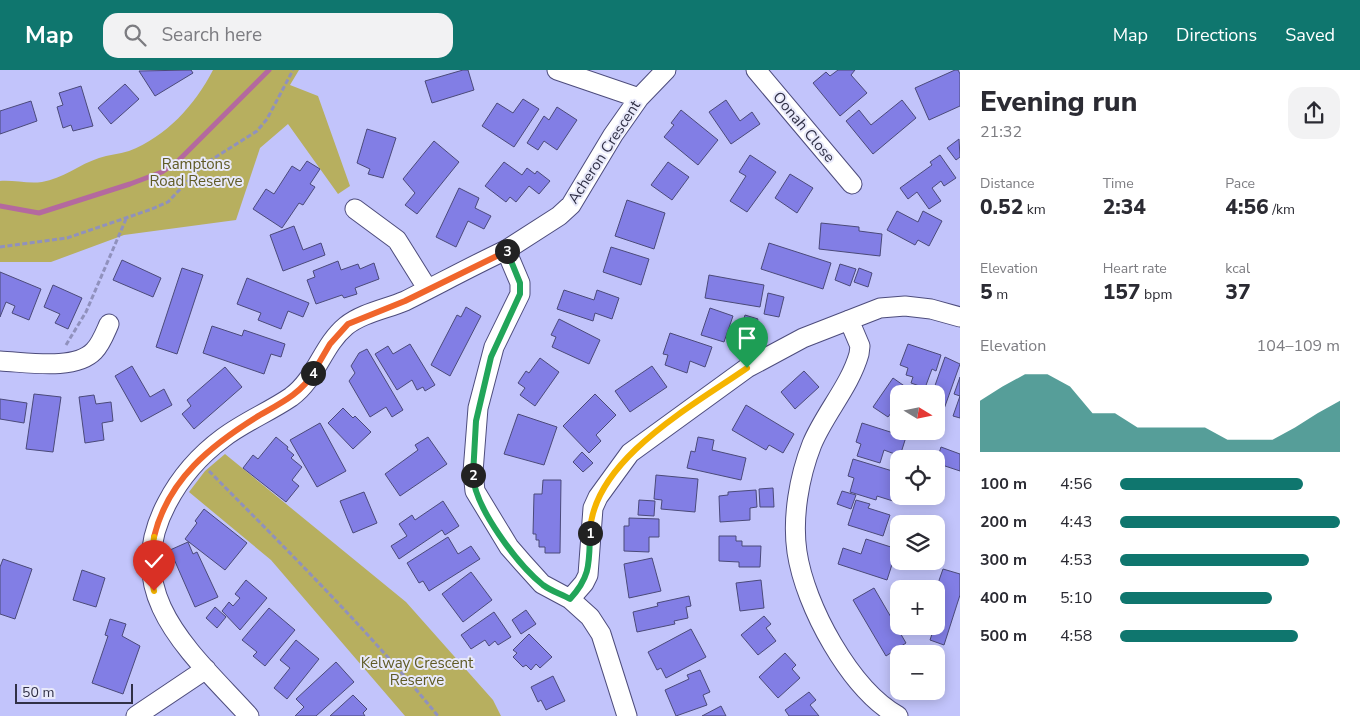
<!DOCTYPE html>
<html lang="en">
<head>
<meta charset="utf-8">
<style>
	:root { --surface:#fff; --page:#f2f2f3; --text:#2b2b33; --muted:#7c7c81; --accent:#0f766e }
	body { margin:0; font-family:"Nunito Sans",sans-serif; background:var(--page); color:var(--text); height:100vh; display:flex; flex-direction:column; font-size:19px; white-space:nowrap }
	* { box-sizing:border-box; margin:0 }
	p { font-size:16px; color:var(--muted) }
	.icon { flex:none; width:28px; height:28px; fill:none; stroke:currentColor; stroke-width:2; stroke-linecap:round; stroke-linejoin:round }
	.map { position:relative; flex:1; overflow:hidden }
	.sheet { display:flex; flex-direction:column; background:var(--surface); width:400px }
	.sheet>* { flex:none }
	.needle { width:32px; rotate:100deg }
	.buttons { position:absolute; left:890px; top:315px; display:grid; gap:10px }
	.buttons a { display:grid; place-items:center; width:55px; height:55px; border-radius:10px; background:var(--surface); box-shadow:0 2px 12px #0003; font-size:25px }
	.scale { position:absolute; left:15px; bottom:12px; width:118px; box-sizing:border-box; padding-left:5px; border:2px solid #303046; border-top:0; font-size:14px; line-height:18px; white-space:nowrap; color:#303046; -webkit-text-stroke:4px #e8e9fa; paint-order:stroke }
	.pin { position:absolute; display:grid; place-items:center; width:42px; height:42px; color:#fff; margin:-51px -21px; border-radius:50% 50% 50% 0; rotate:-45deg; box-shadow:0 0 5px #0007 }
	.pin .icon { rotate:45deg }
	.km { position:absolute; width:25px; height:25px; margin:-12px; border-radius:50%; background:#222; color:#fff; font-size:14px; line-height:25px; text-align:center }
	.round { display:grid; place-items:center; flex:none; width:52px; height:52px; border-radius:15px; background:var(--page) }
	.overview { display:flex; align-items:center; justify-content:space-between; height:85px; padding:0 20px }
	h1 { font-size:28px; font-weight:800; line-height:38px }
	.metrics { display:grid; grid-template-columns:repeat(3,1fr); gap:8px; height:85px; padding:5px 20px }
	.metrics div { display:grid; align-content:center }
	.metrics b { font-size:21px; font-weight:800 }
	.metrics small { font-size:14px; font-weight:400 }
	.metrics p { font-size:14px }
	.chart { height:140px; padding:10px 20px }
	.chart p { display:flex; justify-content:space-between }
	.chart svg { width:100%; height:90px; margin-top:5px; fill:var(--accent); opacity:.7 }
	ul { padding:0 20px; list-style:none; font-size:16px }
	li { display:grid; grid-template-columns:80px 60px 1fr; align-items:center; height:38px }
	li i { height:12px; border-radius:6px; background:var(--accent) }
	header { display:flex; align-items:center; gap:30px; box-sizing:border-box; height:70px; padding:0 25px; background:var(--accent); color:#fff }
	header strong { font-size:24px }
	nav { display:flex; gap:28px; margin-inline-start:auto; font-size:18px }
	.search { width:350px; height:45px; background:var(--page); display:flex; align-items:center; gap:12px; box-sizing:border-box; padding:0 18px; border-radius:15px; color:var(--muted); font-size:19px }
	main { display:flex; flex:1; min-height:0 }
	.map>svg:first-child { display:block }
</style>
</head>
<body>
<header>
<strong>Map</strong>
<div class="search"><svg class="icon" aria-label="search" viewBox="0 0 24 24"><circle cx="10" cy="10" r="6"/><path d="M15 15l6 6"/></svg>Search here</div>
<nav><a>Map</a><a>Directions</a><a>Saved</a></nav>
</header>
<main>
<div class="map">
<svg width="960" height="646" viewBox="0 0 960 646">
	<rect width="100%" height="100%" fill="#c2c4fb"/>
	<path fill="#b7af5f" d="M213 0H299L290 15 318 26 350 116 338 124 288 54 260 78 236 150 124 165 51 192H0V111C14 110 28 114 42 112 62 109 80 94 99 88 108 85 119 84 129 81 166 67 195 35 213 0Z
		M225 384 406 532 493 630 501 646H405L271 490 189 422 205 401Z"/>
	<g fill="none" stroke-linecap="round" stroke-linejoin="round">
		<path stroke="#b4699f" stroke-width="5" d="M0 136 39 143 130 114 162 102 178 91 269 0"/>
	</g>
	<path fill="#827ee5" stroke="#4b4a79" d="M191 0 193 3 155 26 139 1Z
		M463 0H468L474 20 432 33 425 11Z
		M838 0H855L851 5 867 23 840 46 813 13 826 2 830 6Z
		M955 0H958L960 4V36L929 50 915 18Z
		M125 14 139 29 111 54 98 38Z
		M81 16 93 56 73 61 71 55 63 58 57 37 63 35 59 23Z
		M523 29 539 39 514 77 482 56 497 33 513 43Z
		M726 30 740 51 752 42 760 54 731 74 709 42Z
		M902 30 916 48 873 84 846 51 859 40 871 55Z
		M31 31 37 51 0 64V41Z
		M557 37 577 50 557 80 544 71 538 80 527 73 544 46 549 50Z
		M681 40 718 70 698 95 664 67 674 55 671 53Z
		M367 59 396 68 383 108 368 104 370 99 357 93Z
		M959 69 960 87 956 90 947 78Z
		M434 71 459 92 417 144 405 135 415 123 403 109Z
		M750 85 776 102 747 142 730 131 746 106 739 102Z
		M940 85 956 108 944 116 941 111 932 118 941 131 929 139 917 122 908 129 900 118 932 95 930 92Z
		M307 91 320 99 310 114 315 117 303 135 299 133 282 158 253 139 266 119 274 124 292 96 300 101Z
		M504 92 522 105 527 98 535 104 537 101 550 111 539 124 529 116 516 132 510 127 506 132 485 116Z
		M668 92 689 107 672 130 651 115Z
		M790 104 813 118 797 143 775 128Z
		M459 118 479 128 475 138 491 146 484 159 468 151 456 177 436 167Z
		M627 130 665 143 654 179 615 166Z
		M897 141 918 152 923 141 942 151 929 176 918 170 915 175 887 160Z
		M821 153 859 157V161L882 164 880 186 819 179Z
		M294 156 303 180 321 173 325 185 283 201 270 165Z
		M769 173 831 193 823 219 761 199Z
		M611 177 649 189 641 215 603 202Z
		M122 190 161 208 153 227 113 210Z
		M338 191 341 200 358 194 360 199 374 193 379 209 355 218 357 224 344 228 342 225 316 234 307 210 315 207 313 201Z
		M840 194 856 199 850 216 835 210Z
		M182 198 203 205 177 284 156 277Z
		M859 198 872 203 868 217 854 212Z
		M0 202 41 219 29 250 12 243 15 236 6 232 0 247Z
		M709 205 764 215 760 237 705 228Z
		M247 208 309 233 303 247 288 241 281 259 258 250 261 243 237 234Z
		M53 215 82 228 68 259 55 253 60 244 44 237Z
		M564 220 594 230 597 220 619 228 612 249 595 243 593 251 557 239Z
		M768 223 784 227 779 247 764 244Z
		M466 237 481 246 450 306 431 295 457 245 461 247Z
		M710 238 733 246 724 272 701 265Z
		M745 245 758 249 753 262 741 259Z
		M559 249 600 270 589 294 552 277 556 267 551 265Z
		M212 256 242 266 244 260 285 274 281 287 271 284 264 304 203 283Z
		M670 263 712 277 705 297 690 291 687 303 665 295 668 285 663 284Z
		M410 274 435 315 425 321 423 317 417 320 412 310 397 320 375 284 388 276 393 284Z
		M908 274 941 285 936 301 932 299 925 318 911 313 913 307 906 305 908 298 900 295Z
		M367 279 403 340 392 347 386 337 370 347 349 311 355 303 351 296 359 283Z
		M945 287 960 294 944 339 936 336V324H932Z
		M540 288 559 302 535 336 520 325 525 318 518 313 526 301 529 303Z
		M132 296 150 327 164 319 172 335 141 352 115 306Z
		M652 296 667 317 630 342 615 321Z
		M225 297 242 317 194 359 182 344 191 336 187 330Z
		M804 301 819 317 795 339 781 322Z
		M960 307V326L954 324Z
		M893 308 913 322 911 324H899V337L897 335 888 347 873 337Z
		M34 324 61 327 53 382 26 379Z
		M595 324 616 345 596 365 601 371 589 383 563 356Z
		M94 325 96 334 111 332 113 351 102 353 104 370 85 373 79 327Z
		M960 326V348L953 346Z
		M0 329 27 333 24 353 0 349Z
		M746 335 794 364 783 383 769 375 766 380 732 360Z
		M343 338 353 348 355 346 371 362 353 379 328 353Z
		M518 344 557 357 544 395 504 384Z
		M320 353 346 401 317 417 290 370Z
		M862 353 906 367 900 386 884 380 880 393 857 386 861 374 856 372Z
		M276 367 288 377 287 379 294 385 291 388 302 397 292 410 299 416 286 432 243 398 253 385 258 389Z
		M428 367 447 394 400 426 385 404 418 380 415 375Z
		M698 367 714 370 712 380 746 388 741 410 687 398 691 381 695 382Z
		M941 377 960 384V401L936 393Z
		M582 382 593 393 583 402 573 392Z
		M853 389 899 403 900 427 894 425 893 431 877 426 876 430 850 422 854 408 848 406Z
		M656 405 698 409 695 442 661 439 662 430 654 429Z
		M543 410H561L560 483H545V477H539V470H536V464H533L534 424H542Z
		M773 418 774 437H760L759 419Z
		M756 420 757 437 750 438V450L720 452 719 426 728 425V422Z
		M842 421 856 425 851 439 837 434Z
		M364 422 377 453 353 463 340 431Z
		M639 430 655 431 654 446 638 445Z
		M856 430 870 434 868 438 890 445 883 466 848 455Z
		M443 431 459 456 445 465 442 460 399 489 391 476 407 466 399 454 412 445 415 450Z
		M204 439 247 473 225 500 185 469 197 453 195 451Z
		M629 448 659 449V467H649V482L624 481V456H629Z
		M719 466H736V471H742V476H761L760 497H739V492L719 491Z
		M448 467 458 484 471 476 480 489 429 521 423 511 419 513 407 493Z
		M866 469 897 479 887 510 838 494 843 478 861 484Z
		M188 472 193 484 197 482 218 527 195 537 170 480Z
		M652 488 661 521 629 528 624 494Z
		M3 489 32 499 15 549 0 544V497Z
		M943 499 960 504V525L944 575 930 570 934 558 929 556H936V519Z
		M82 500 105 508 96 537 73 530Z
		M471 502 492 530 463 552 442 524Z
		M246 510 267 528 240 560 222 541 229 532 233 536 240 528 235 524Z
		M761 510 764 538 740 541 736 513Z
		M874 518 906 573 886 586 853 530Z
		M689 526 691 536 686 537 688 548 674 551 675 554 637 562 633 542 658 536 657 533Z
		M215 537 226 547 217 558 206 548Z
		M269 538 295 560 265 596 253 586 257 582 242 570Z
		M526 540 536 554 521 564 512 550Z
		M494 542 511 567 498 575 495 571 489 576 485 570 471 579 461 565Z
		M764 546 771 554 766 558 776 571 758 585 741 565Z
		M110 549 126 554 122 566 140 576 123 624 92 613 108 566 105 565Z
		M691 559 706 587 666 608 661 598 657 600 648 582Z
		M529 564 552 587 540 598 536 594 531 600 526 595 523 597 513 587 517 583 513 580Z
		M296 570 319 589 287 629 274 618 290 598 280 590Z
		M785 583 796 595 792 599 800 608 778 628 759 607Z
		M336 592 354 612 316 646H295L304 637 296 629Z
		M700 600 710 622 703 625 707 635 676 646 665 620 689 609 687 605Z
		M553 606 565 631 546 640 541 630 538 632 531 617Z
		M809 622 816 630 810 635 819 646H789L785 640Z
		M353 625 367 639 363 643 365 646H330Z
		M721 636 726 646H702Z"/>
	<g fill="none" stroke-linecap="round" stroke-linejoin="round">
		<defs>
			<path id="minor" d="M557 0 639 28
				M756 0 852 114
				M355 139 397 170 427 218
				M849 250 860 276 859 284C850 316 825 343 812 374 799 407 792 448 797 482 805 536 850 619 898 646
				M0 291C26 292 75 301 94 281 101 274 105 263 109 254
				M570 529 584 513 588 505 593 438 598 427 630 383 747 298 803 268 880 238 905 236 931 239 960 247
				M136 646 206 599
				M249 646C192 583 118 525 167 433 180 408 200 385 223 368 244 352 269 342 291 327 317 308 322 276 346 256 362 243 386 239 405 231 439 214 472 196 506 180
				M627 646 601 564 590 547 570 529 542 514 523 493 509 477 475 421 473 402 478 338 494 277 520 224V213L506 180 559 146 571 135 613 65 639 28 666 0"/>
		</defs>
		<use href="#minor" stroke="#4d4c7c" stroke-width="21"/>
		<path stroke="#9091bd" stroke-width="3" stroke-dasharray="5 2.5" stroke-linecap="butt" d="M0 177 67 168 152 139 168 132 203 95 257 61 267 49 293 0
			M66 275 86 242 126 149
			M209 401C288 481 367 559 438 646"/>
		<use href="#minor" stroke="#fff" stroke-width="19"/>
	</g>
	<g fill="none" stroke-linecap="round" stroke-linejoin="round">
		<defs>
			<path id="split-1" d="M590 463C592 390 694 335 747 298"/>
			<path id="split-2" d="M473 405C474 437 518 495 543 515 551 521 561 524 570 529 591 506 589 493 590 463"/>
			<path id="split-3" d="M473 405 476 351 491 287 520 224V213L507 181"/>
			<path id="split-4" d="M313 303 330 274 348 254 405 231 507 181"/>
			<path id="split-5" d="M154 467C168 409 211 375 260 345 279 334 302 323 313 303"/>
			<path id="split-6" d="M154 467 150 500 154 521"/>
		</defs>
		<use href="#split-1" stroke="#fff" stroke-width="10"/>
		<use href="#split-2" stroke="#fff" stroke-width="10"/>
		<use href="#split-3" stroke="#fff" stroke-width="10"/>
		<use href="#split-4" stroke="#fff" stroke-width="10"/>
		<use href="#split-5" stroke="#fff" stroke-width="10"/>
		<use href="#split-6" stroke="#fff" stroke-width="10"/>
		<use href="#split-1" stroke="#f5b400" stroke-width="6"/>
		<use href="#split-2" stroke="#22a559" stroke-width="6"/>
		<use href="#split-3" stroke="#22a559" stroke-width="6"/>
		<use href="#split-4" stroke="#f0652b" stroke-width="6"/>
		<use href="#split-5" stroke="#f0652b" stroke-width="6"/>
		<use href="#split-6" stroke="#f5b400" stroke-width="6"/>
	</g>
	<g text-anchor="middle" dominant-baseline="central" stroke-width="4" stroke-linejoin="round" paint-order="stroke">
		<g font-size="15" fill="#303046" stroke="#e8e9fa">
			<text transform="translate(804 57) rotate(50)">Oonah Close</text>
			<text transform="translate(604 82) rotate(-57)">Acheron Crescent</text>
		</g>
		<g font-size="15" fill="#5f5a25" stroke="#e8e9fa">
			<text x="196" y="94">Ramptons<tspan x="196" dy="17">Road Reserve</tspan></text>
			<text x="417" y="593">Kelway Crescent<tspan x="417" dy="17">Reserve</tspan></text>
		</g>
	</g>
</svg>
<div class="buttons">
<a><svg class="needle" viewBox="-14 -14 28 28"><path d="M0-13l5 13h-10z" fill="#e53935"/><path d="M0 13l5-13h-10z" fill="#7c7c81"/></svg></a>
<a><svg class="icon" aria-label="locate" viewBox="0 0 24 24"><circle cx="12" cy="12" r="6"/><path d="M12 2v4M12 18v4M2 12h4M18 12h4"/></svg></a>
<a><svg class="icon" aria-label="layers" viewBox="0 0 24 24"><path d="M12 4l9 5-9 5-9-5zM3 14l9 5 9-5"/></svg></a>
<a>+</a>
<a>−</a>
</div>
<div class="scale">50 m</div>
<div class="pin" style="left:747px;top:298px;background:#1e9e55"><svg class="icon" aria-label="arrive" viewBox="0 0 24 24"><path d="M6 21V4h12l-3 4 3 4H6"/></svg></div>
<div class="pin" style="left:154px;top:521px;background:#d93025"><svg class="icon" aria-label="check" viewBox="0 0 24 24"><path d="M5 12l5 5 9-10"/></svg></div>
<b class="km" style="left:590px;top:463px">1</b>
<b class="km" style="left:473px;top:405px">2</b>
<b class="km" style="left:507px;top:181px">3</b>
<b class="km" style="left:313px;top:303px">4</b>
</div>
<section class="sheet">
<div class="overview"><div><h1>Evening run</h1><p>21:32</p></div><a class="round"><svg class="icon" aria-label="share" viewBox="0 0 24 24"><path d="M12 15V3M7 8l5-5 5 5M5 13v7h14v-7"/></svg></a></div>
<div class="metrics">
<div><p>Distance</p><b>0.52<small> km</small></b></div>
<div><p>Time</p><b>2:34</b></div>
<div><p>Pace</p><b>4:56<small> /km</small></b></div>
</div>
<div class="metrics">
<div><p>Elevation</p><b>5<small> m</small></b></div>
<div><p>Heart rate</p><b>157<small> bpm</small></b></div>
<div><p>kcal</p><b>37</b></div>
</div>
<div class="chart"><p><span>Elevation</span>104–109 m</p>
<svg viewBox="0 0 160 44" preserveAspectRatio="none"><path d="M0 44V19L10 12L20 6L30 6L40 12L50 25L60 25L70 32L80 32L90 32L100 32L110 38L120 38L130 38L140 32L150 25L160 19V44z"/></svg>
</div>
<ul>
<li><b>100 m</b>4:56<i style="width:83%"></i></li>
<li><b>200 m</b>4:43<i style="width:100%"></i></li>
<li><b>300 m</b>4:53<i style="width:86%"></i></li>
<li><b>400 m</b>5:10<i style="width:69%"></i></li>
<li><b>500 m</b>4:58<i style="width:81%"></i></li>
</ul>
</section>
</main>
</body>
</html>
